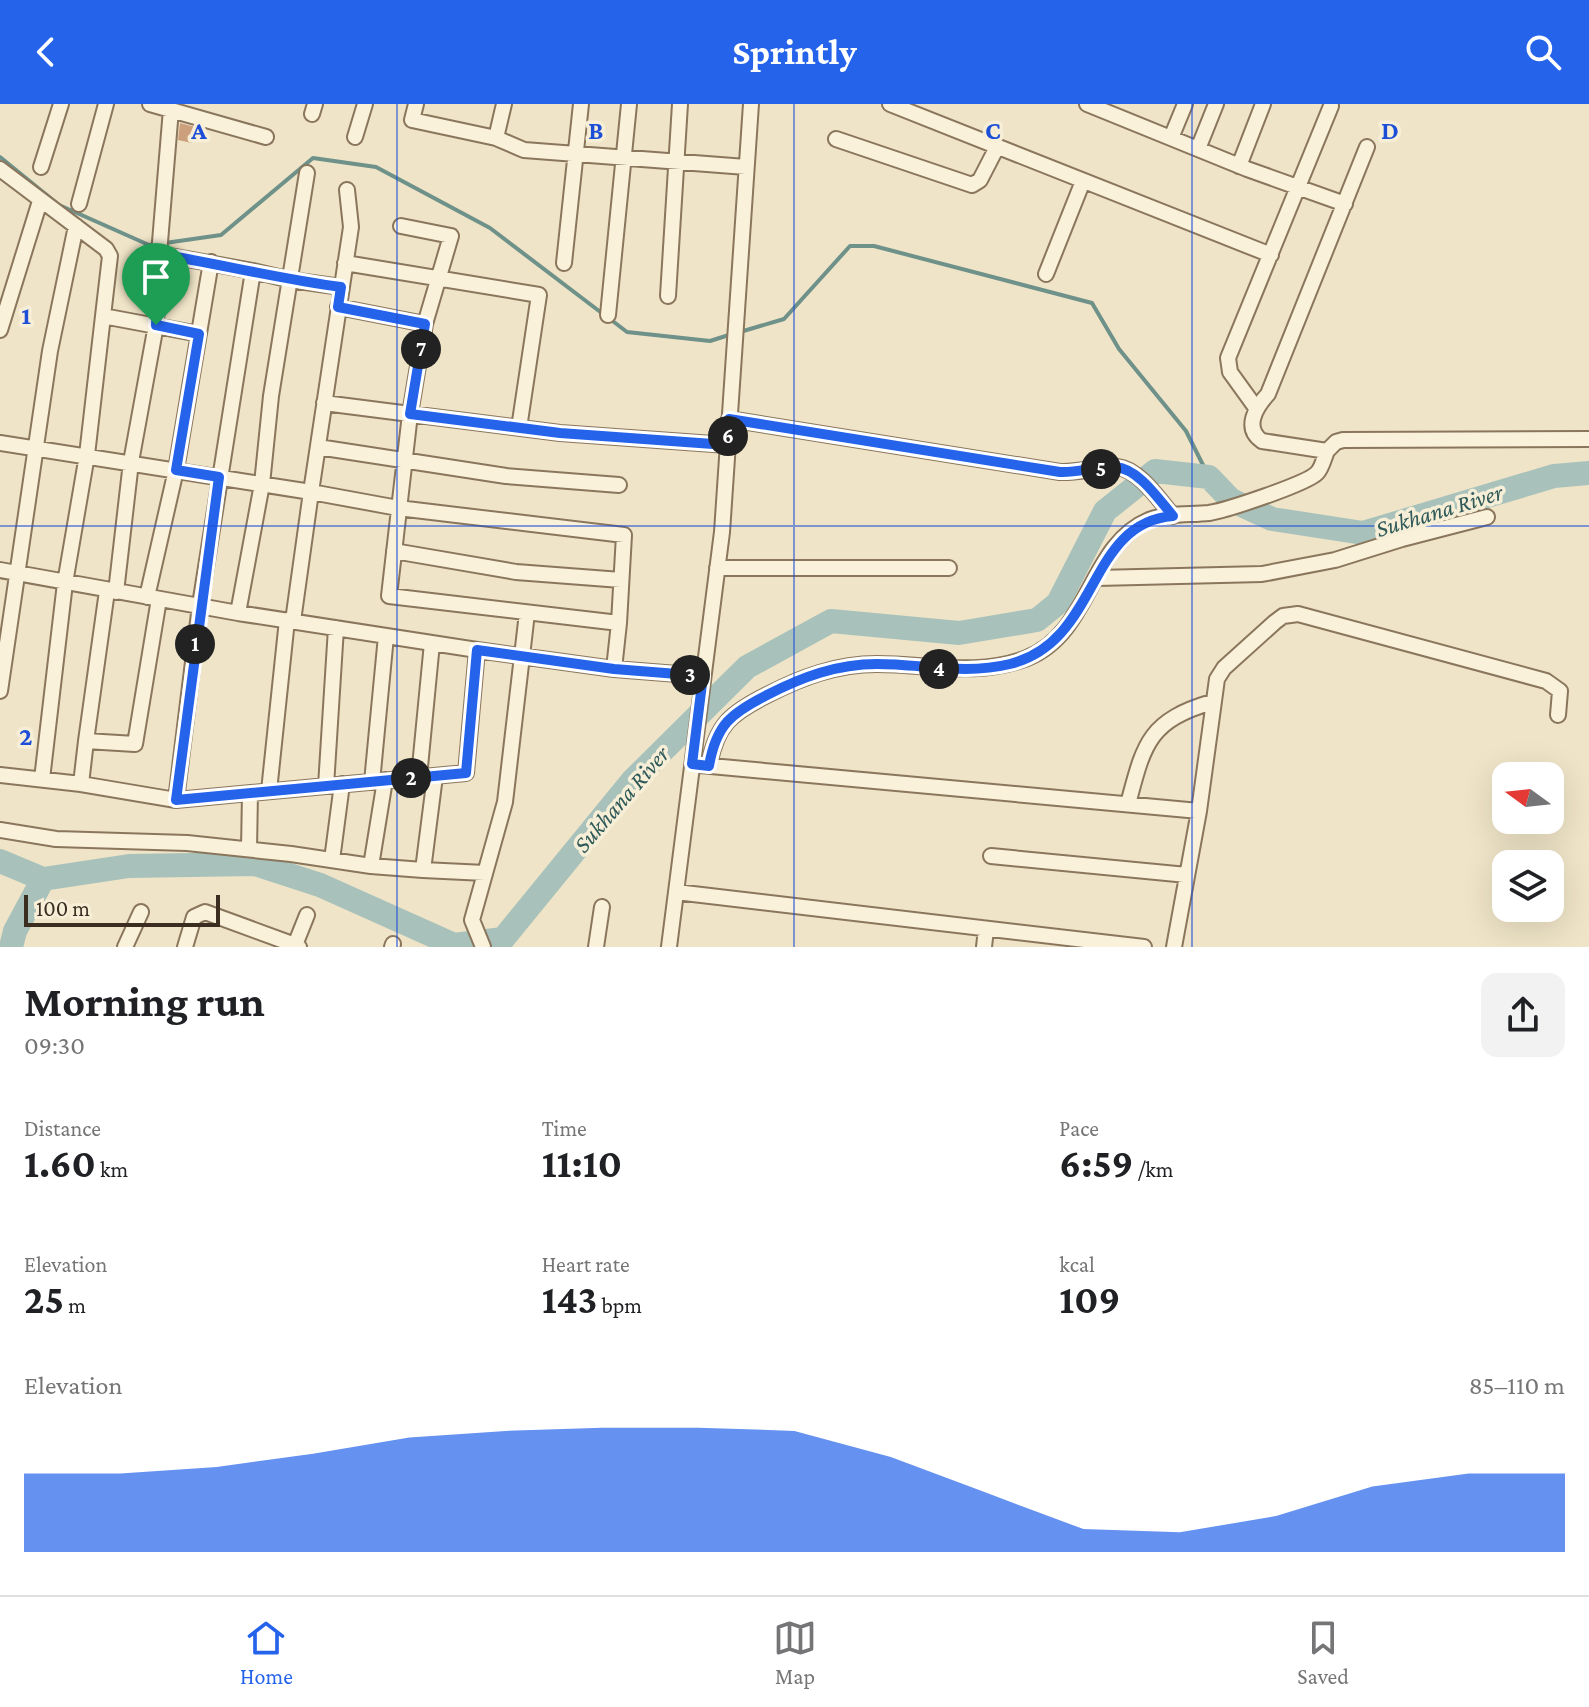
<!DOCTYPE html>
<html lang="en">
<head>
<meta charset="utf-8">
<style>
	:root { --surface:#fff; --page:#f2f2f2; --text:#202124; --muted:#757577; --line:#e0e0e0; --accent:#2563eb }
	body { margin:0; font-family:"Crimson Pro",serif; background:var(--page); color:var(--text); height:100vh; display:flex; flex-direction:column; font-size:30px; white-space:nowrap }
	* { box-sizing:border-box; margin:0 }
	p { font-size:26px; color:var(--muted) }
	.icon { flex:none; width:44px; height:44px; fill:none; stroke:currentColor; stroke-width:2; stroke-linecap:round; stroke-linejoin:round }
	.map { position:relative; height:843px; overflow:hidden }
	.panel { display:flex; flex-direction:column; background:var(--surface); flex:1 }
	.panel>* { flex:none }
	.needle { width:52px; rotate:285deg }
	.fabs { position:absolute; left:1492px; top:658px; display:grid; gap:16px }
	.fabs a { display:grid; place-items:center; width:72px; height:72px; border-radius:16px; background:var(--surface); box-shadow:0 8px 32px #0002; font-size:40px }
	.scale { position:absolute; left:24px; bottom:20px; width:196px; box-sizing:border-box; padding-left:8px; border:4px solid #3b2d20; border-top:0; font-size:22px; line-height:28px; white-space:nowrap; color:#3b2d20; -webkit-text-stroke:6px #f6eed6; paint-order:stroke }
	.pin { position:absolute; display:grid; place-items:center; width:68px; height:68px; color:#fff; margin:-82px -34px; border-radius:50% 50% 50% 0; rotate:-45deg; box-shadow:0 0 8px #0007 }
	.pin .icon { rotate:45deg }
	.km { position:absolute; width:40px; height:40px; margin:-20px; border-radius:50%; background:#222; color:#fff; font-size:22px; line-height:40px; text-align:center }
	.round { display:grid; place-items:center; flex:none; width:84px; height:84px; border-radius:16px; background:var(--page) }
	.head { display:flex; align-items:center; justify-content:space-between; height:136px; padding:0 24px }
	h1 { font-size:44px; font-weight:700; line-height:60px }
	.metrics { display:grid; grid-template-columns:repeat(3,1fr); gap:12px; height:136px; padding:8px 24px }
	.metrics div { display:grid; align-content:center }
	.metrics b { font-size:40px; font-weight:700 }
	.metrics small { font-size:22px; font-weight:400 }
	.metrics p { font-size:22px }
	.chart { height:224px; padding:16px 24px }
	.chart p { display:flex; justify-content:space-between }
	.chart svg { width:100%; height:144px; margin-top:8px; fill:var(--accent); opacity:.7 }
	header { display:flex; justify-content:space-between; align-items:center; height:104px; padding:0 24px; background:var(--accent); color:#fff; font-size:36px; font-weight:700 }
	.tabs { display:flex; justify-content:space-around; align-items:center; height:112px; border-top:2px solid var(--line); background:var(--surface); font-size:22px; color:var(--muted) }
	.tabs a { display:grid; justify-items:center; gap:4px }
	.tabs .on { color:var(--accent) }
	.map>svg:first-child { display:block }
</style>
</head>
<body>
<header><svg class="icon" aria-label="back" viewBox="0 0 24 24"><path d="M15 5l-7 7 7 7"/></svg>Sprintly<svg class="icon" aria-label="search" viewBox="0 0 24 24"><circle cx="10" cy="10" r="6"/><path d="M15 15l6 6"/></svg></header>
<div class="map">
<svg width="1589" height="843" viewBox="0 0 1589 843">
	<rect width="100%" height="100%" fill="#efe4c7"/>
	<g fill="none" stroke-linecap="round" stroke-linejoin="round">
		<path stroke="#6e9189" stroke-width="4" d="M0 53 59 101 149 141 156 140
			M165 139 221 131 313 54 376 63 490 124 603 210
			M610 215 627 228 710 237 732 230
			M740 228 784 215 850 142H874L1092 199 1119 245 1186 327 1209 373"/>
		<path stroke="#a8c2bb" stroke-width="24" d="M0 757 43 775 129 762 255 760 320 781 454 841 503 835 632 677 747 563 831 517 959 529 1037 516 1058 499 1105 407 1155 367 1209 373 1231 396 1272 415 1363 429 1554 372 1589 369
			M11 843 15 827 43 775"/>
	</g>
	<path fill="#cca07d" d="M180 19 195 23 192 39 178 36Z"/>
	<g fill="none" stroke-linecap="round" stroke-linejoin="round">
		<defs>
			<path id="minor" d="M150 0 266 33
				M416 0 412 16 496 34 524 46 746 63
				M890 0 1271 151
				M1087 0 1247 65 1345 100
				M312 10 315 0
				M355 33 365 0
				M496 34 504 0
				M1171 34 1185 0
				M836 35 972 81 980 76 997 43
				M1367 43 1268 290C1256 303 1243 324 1262 337L1327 347 1336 338 1343 336 1589 335
				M1198 45 1216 0
				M1239 62 1263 0
				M41 63 61 0
				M0 65 106 145 110 152 103 212
				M79 100 106 0
				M159 150 171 5
				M345 159 539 191 519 324
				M564 159 581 0
				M253 167 291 176 341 183
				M1046 170 1083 77
				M668 192 680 0
				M338 203 425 220
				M608 211 629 0
				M0 226 40 97
				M324 299 410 310 425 220 451 132 401 122
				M1256 304 1230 268 1228 254 1331 2
				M729 315 1060 368C1079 369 1098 362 1117 363 1139 365 1159 396 1173 412
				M0 339 311 388 351 123 347 86
				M318 343 506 372 619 381
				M394 447 516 468 621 476
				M717 464H949
				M0 466 238 509 477 546 614 565 619 519 389 492 410 310 560 329 727 341
				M1097 474 1262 470 1335 456 1402 435 1487 413
				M116 488 131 358 156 221 159 150 253 167 200 501 176 696 466 669 477 546
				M147 493 176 366 211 158
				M238 509 262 380 271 292 307 69
				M293 517 311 388 398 404 624 431 619 519
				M614 565 703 572
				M0 587 50 247 76 122
				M86 637 107 487
				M700 661 1199 707
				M709 662C716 621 731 609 767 591 802 573 837 560 877 560 928 560 977 573 1027 554 1091 529 1089 441 1149 416 1168 409 1190 411 1209 409 1227 406 1306 380 1317 369 1322 364 1324 354 1327 347
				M0 671 81 680 86 637 135 640 159 495
				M419 673 432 539
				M42 675 65 479 87 351 103 212 199 230
				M372 678 386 532
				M81 680 176 696
				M326 682 336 524
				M269 687 287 516
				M1128 700C1144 640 1148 617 1212 598
				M0 726 56 735 187 739 291 750 371 762 423 766 435 672
				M249 745 250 689
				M991 752 1187 771
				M332 756 342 680
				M371 762 385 676
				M423 766 485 769
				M676 788 1144 843
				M125 843 141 808
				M185 843 194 813 205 808 295 841
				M299 843 295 841 307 811
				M392 843 393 840
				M483 843 472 816 505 698 527 509
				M596 843 602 803
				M669 843 722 428 751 0
				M984 843 986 825
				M1174 843 1199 707 1217 575 1224 564 1275 518 1283 512 1298 510 1546 577 1560 587 1558 611"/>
		</defs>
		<use href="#minor" stroke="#8a765c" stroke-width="18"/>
		<use href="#minor" stroke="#f9f1da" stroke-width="14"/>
	</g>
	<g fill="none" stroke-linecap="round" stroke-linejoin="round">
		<defs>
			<path id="route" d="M159 150C220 160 280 175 341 183L338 203 425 220 410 310 560 329 727 341 729 315 1060 368C1079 369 1098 361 1116 363 1139 365 1159 396 1173 412 1086 419 1101 537 1010 560 965 571 922 560 877 560 837 560 802 573 767 591 731 609 716 621 709 662L692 660 703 572 614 565 477 546 466 669 176 696 219 373 176 366 199 230 156 221Z"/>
		</defs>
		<use href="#route" stroke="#fff" stroke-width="16"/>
		<use href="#route" stroke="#2563eb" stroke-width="10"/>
	</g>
	<path fill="none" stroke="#1d4ed8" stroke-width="2" stroke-opacity="0.55" d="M397 0V843M794 0V843M1192 0V843M0 422H1589"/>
	<g text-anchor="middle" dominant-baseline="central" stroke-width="7" stroke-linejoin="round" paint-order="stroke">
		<g font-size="24" font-style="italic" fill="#2f5a59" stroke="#f6eed6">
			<text transform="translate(1439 406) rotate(-17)">Sukhana River</text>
			<text transform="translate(621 695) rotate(-49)">Sukhana River</text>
		</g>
	</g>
	<g font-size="26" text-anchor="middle" font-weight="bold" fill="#1d4ed8" stroke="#f6eed6" stroke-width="7" stroke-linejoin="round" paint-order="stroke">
		<text x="199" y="35">A</text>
		<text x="596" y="35">B</text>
		<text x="993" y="35">C</text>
		<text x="1390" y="35">D</text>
		<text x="26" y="220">1</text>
		<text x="26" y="641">2</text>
	</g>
</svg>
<div class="fabs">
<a><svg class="needle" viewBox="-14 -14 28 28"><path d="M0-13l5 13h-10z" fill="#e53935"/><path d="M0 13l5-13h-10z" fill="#757577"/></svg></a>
<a><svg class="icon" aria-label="layers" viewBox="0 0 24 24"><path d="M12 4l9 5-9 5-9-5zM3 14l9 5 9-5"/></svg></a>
</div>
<div class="scale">100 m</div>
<div class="pin" style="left:156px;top:221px;background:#1e9e55"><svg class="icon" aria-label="arrive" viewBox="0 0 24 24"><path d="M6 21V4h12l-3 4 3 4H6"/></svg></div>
<b class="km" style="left:195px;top:540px">1</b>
<b class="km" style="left:411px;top:674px">2</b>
<b class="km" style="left:690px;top:571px">3</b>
<b class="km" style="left:939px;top:565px">4</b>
<b class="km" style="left:1101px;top:365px">5</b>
<b class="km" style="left:728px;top:332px">6</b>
<b class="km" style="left:421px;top:245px">7</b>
</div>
<section class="panel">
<div class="head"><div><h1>Morning run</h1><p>09:30</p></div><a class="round"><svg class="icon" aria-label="share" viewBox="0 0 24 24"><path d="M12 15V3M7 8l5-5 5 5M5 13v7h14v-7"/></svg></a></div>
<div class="metrics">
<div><p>Distance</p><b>1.60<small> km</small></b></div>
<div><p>Time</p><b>11:10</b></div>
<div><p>Pace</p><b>6:59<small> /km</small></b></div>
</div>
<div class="metrics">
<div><p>Elevation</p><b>25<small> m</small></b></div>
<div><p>Heart rate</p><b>143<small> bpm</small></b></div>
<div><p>kcal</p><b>109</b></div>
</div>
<div class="chart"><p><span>Elevation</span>85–110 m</p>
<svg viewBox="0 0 160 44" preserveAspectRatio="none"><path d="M0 44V20L10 20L20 18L30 14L40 9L50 7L60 6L70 6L80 7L90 15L100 26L110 37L120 38L130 33L140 24L150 20L160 20V44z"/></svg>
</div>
</section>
<nav class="tabs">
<a class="on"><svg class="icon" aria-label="home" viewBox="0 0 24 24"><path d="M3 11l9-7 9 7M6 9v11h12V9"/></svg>Home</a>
<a><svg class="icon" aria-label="map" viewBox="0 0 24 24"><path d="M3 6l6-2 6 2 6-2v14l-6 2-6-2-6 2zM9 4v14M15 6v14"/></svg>Map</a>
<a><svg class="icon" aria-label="saved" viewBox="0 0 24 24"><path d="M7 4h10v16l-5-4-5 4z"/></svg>Saved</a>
</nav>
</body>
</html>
